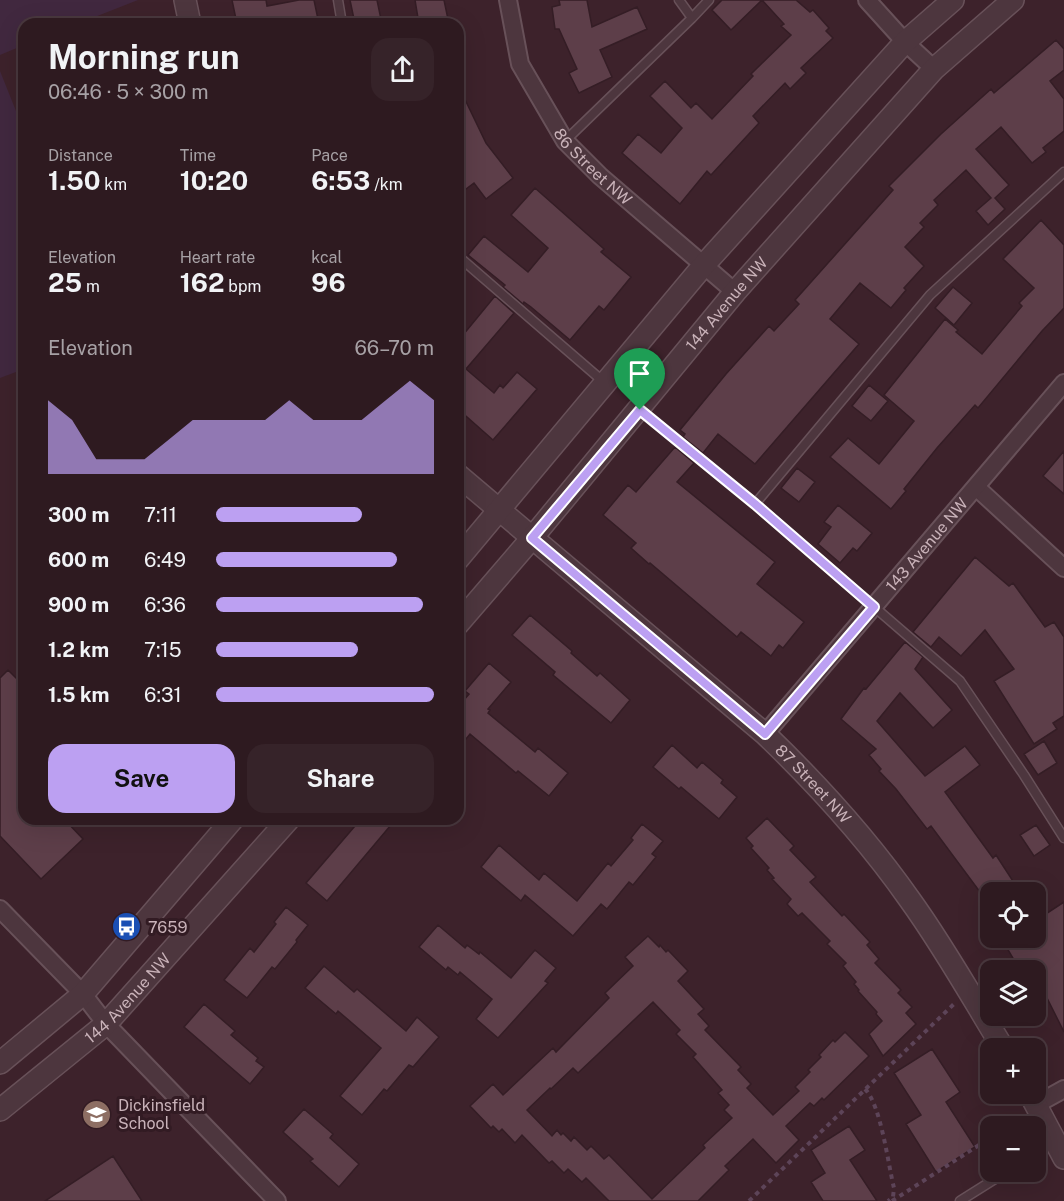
<!DOCTYPE html>
<html lang="en">
<head>
<meta charset="utf-8">
<style>
	:root { --surface:#2e1a20; --page:#362329; --text:#f1f3f6; --muted:#a7a1a5; --line:#49383e; --accent:#bca0f2 }
	body { margin:0; font-family:"Public Sans",sans-serif; background:var(--page); color:var(--text); height:100vh; display:flex; flex-direction:column; font-size:22px; white-space:nowrap }
	* { box-sizing:border-box; margin:0 }
	p { font-size:20px; color:var(--muted) }
	.icon { flex:none; width:33px; height:33px; fill:none; stroke:currentColor; stroke-width:2; stroke-linecap:round; stroke-linejoin:round }
	.map { position:relative; flex:1; overflow:hidden }
	.drawer { position:absolute; left:18px; top:18px; width:446px; height:807px; display:flex; flex-direction:column; background:var(--surface); border-radius:18px; box-shadow:0 6px 24px #0002,0 0 0 2px var(--line) }
	.drawer>* { flex:none }
	.buttons { position:absolute; left:980px; top:882px; display:grid; gap:12px }
	.buttons a { display:grid; place-items:center; width:66px; height:66px; border-radius:12px; background:var(--surface); box-shadow:0 6px 24px #0002,0 0 0 2px var(--line); font-size:30px }
	.pin { position:absolute; display:grid; place-items:center; width:51px; height:51px; color:#fff; margin:-62px -26px; border-radius:50% 50% 50% 0; rotate:-45deg; box-shadow:0 0 6px #0007 }
	.pin .icon { rotate:45deg }
	.round { display:grid; place-items:center; flex:none; width:63px; height:63px; border-radius:18px; background:var(--page) }
	.headline { display:flex; align-items:center; justify-content:space-between; height:102px; padding:0 30px }
	h1 { font-size:33px; font-weight:700; line-height:45px }
	.metrics { display:grid; grid-template-columns:repeat(3,1fr); gap:9px; height:102px; padding:6px 30px }
	.metrics div { display:grid; align-content:center }
	.metrics b { font-size:26px; font-weight:700 }
	.metrics small { font-size:16px; font-weight:400 }
	.metrics p { font-size:16px }
	.chart { height:168px; padding:12px 30px }
	.chart p { display:flex; justify-content:space-between }
	.chart svg { width:100%; height:108px; margin-top:6px; fill:var(--accent); opacity:.7 }
	.button { display:flex; gap:12px; margin-top:auto; padding:12px 30px }
	.button a { flex:1; height:69px; border-radius:18px; background:var(--accent); color:#111; font-size:24px; font-weight:700; line-height:69px; text-align:center }
	.button a+a { background:var(--page); color:var(--text) }
	ul { padding:0 30px; list-style:none; font-size:20px }
	li { display:grid; grid-template-columns:96px 72px 1fr; align-items:center; height:45px }
	li i { height:15px; border-radius:8px; background:var(--accent) }
	.map>svg:first-child { display:block }
</style>
</head>
<body>
<div class="map">
<svg width="1064" height="1201" viewBox="0 0 1064 1201">
	<rect width="100%" height="100%" fill="#3d222b"/>
	<path fill="#41283f" d="M0 0H138L77 24H24V45L0 55Z
		M0 71 24 131V369L0 378Z"/>
	<path fill="#5d3e49" stroke="#341d25" stroke-width="1.5" fill-rule="evenodd" d="M232 0H266L267 6 299 0H314L319 24H237Z
		M350 0H377L382 24H355Z
		M415 0H444L449 24H419Z
		M559 0H587L592 27 637 7 647 29 600 50 612 77 579 93 569 73 577 69 559 29H555L552 7 560 5Z
		M722 0H796L810 12 813 10 829 28 826 31 833 38 801 68 806 73 790 89 785 83 753 116 759 123 711 175 707 171 680 204 622 153 638 134 661 153 682 128 650 96 665 81 691 108 696 103 712 119 753 76 751 74 791 35 781 26 784 24 762 0 731 30 712 10Z
		M1056 40 1064 49V70L1050 81 1064 99V131L1043 148 1046 152 1032 163 1001 127 976 149 1009 185 995 198 1005 209 988 225 976 211 991 198 966 170 934 200 938 205 920 223 924 227 905 247 924 266 904 288 906 290 891 308 860 283 830 319 859 344 755 464 718 434 703 453 683 437 685 434 680 430 726 374 769 326 774 331 799 304 795 300 893 190 889 186 941 134 991 89 994 93Z
		M458 85 486 143 513 178 486 199 474 183 458 195Z
		M535 188 604 249 601 252 631 277 604 310 599 306 570 340 531 307 524 302 523 304 503 287 505 285 468 255 484 236 528 272 548 248 511 215Z
		M1041 220 1064 245V308L1042 331 978 408 975 405 937 448 904 489 906 491 891 509 830 457 848 438 879 464 914 421 884 395 945 319 958 330 956 332 982 354 1022 306 1019 303 1034 288 1003 259Z
		M953 287 972 303 954 325 935 308Z
		M495 296 514 313 466 369 494 393 500 385 503 388 517 372 537 389 493 440 458 409V341Z
		M869 385 888 401 871 421 852 406Z
		M675 447 694 463 677 482 775 562 757 584 804 622 783 648 779 645 771 656 741 632 737 637 650 563 649 564 631 548 636 543 603 515 628 485 636 492Z
		M1064 451V494L1043 476Z
		M797 468 815 482 799 502 781 488Z
		M838 505 872 533 857 551 853 548 840 563 818 544 831 527 824 522Z
		M975 557 1009 586 1013 583 1045 627 1054 622 1064 637V716L1053 723 1057 729 1034 744 994 681 1014 669 985 630 961 656 939 637 931 647 913 632Z
		M530 615 572 651 571 653 597 676 600 673 630 700 611 723 553 675 555 672 512 635Z
		M905 642 923 657 915 669 952 710 933 728 900 693 877 721 925 776 965 746 980 765 945 792 993 858 996 855 1020 892H980L931 826 927 829 896 789 879 771 881 769 869 755 876 749 841 719 864 688 866 689Z
		M489 663 511 682 488 709 490 710 488 713 535 752 538 748 568 773 549 796 518 771 516 773 470 734 466 739 458 731V707L469 694 465 691Z
		M8 670 24 686V819H64L83 839 41 879 0 836V678Z
		M1044 741 1057 763 1038 775 1024 754Z
		M672 745 697 768 702 762 723 780 721 783 737 797 719 819 681 787 679 789 653 767Z
		M767 818 794 846 790 850 816 877 810 882 842 916 844 914 870 942 867 945 879 959 875 963 901 990 898 993 912 1007 906 1013 916 1024 883 1056 869 1034 882 1021 876 1014 877 1012 858 991 859 990 854 984 856 982 843 966 846 963 827 944 830 941 802 913 798 916 787 904 791 899 772 879 774 878 767 870 769 868 751 848 753 846 746 838Z
		M361 819H396L327 901 306 883Z
		M642 824 663 841 652 854 656 857 633 885 629 882 607 909 601 904 573 936 525 895 521 901 481 867 499 845 539 880 544 873 577 901 608 863 611 866 633 840 631 838Z
		M1036 825 1050 845 1034 856 1020 835Z
		M1064 902V1032L1046 996 1035 1002V970H1020L1001 938H1035V921Z
		M286 907 308 925 296 940 297 942 275 969 272 967 247 998 224 980 250 948 254 952 276 924 274 922Z
		M438 925 465 948 467 945 479 954 480 952 511 978 535 950 556 968 545 981 548 983 498 1038 476 1019 492 999 460 972 458 975 448 967 446 970 419 947Z
		M648 936 659 947 660 945 666 952 668 950 688 971 678 981 704 1009 698 1014 709 1026 705 1030 741 1067 738 1070 751 1084 747 1088 773 1115 799 1091 795 1087 810 1072 808 1070 821 1057 819 1055 833 1040 835 1042 845 1032 869 1056 824 1100 822 1098 814 1106 810 1103 786 1126 799 1140 776 1163 753 1139 725 1166 729 1170 698 1201H609L586 1178 582 1182 568 1169 564 1173 552 1161 549 1163 522 1135 515 1143 502 1129 499 1132 493 1126 491 1128 470 1106 493 1084 503 1095 553 1048 556 1052 609 998 605 993 633 966 625 957ZM653 1002 680 1030 676 1034 696 1054 693 1057 722 1090 718 1093 729 1105 724 1110 732 1118 703 1145 705 1148 652 1199 609 1155 604 1159 591 1146 587 1150 574 1137 571 1141 563 1133 561 1135 557 1130 552 1136 527 1110 550 1088 551 1089 573 1068 578 1073Z
		M324 966 354 992 357 989 406 1031 417 1017 439 1037 413 1067 409 1065 387 1091 384 1089 362 1115 340 1096 381 1048 338 1011 336 1014 305 988Z
		M204 1004 235 1031 231 1035 258 1058 256 1061 264 1067 250 1084 184 1027Z
		M932 1049 960 1092 946 1102 975 1147 936 1172 906 1124 921 1115 894 1073Z
		M304 1109 333 1134 330 1138 359 1164 339 1187 310 1161 313 1159 283 1132Z
		M849 1126 865 1150 850 1160 877 1201H823L811 1182 825 1173 811 1150Z
		M113 1156 142 1201H45Z"/>
	<g fill="none" stroke-linecap="round" stroke-linejoin="round">
		<defs>
			<path id="service" d="M338 0 342 24
				M679 0 692 18 709 0
				M565 141 692 18
				M458 256 605 383
				M640 410 755 504 930 295 1064 172
				M755 504 960 681 1024 775 1064 838
				M1035 1153 1055 1140
				M960 1201 1006 1172"/>
			<g id="minor">
				<path id="s1" d="M508 0 520 64 565 141 600 176 735 292"/>
				<path d="M867 0 905 42 934 69"/>
				<path d="M976 487 1064 568"/>
				<path id="s2" d="M765 734 1064 383"/>
				<path d="M0 909 83 994 106 1024 277 1201"/>
				<path d="M1037 1104 1064 1089"/>
			</g>
			<g id="tertiary">
				<path d="M185 0 190 24"/>
				<path id="s3" d="M458 475 765 734C818 785 868 840 910 900 944 947 973 999 1003 1048"/>
				<path d="M458 559 703 266 905 42 953 0"/>
				<path id="s4" d="M458 624 532 538 735 292 934 69 1013 0"/>
				<path d="M0 1063 83 994 233 819"/>
				<path d="M1030 1094 1064 1158"/>
				<path id="s5" d="M0 1110 106 1024 289 819"/>
			</g>
		</defs>
		<use href="#service" stroke="#685159" stroke-width="11"/>
		<use href="#minor" stroke="#685159" stroke-width="20"/>
		<use href="#tertiary" stroke="#685159" stroke-width="24"/>
		<path stroke="#5d4458" stroke-width="4" stroke-dasharray="4.5 4.5" stroke-linecap="butt" d="M865 1089C881 1105 888 1164 894 1188L893 1197 888 1201
			M1009 1126 1018 1120
			M749 1201 954 1004
			M892 1201 990 1138"/>
		<use href="#service" stroke="#4d363e" stroke-width="8"/>
		<use href="#minor" stroke="#4d363e" stroke-width="16"/>
		<use href="#tertiary" stroke="#4d363e" stroke-width="21"/>
	</g>
	<g fill="none" stroke-linecap="round" stroke-linejoin="round">
		<defs>
			<path id="route" d="M640 410 755 504 874 607 765 734 532 538Z"/>
		</defs>
		<use href="#route" stroke="#fff" stroke-width="12"/>
		<use href="#route" stroke="#bca0f2" stroke-width="8"/>
	</g>
	<defs>
		<symbol id="bus-disc" viewBox="-11 -11 22 22"><circle r="9.5" fill="#1a4fb4" stroke="#321b23"/><path d="M-5-6H5V4H4V6H2V4H-2V6H-4V4H-5ZM-3.5-4V0h7V-4ZM-3.5 1.2v1.5H-2V1.2ZM2 1.2v1.5H3.5V1.2Z" fill="#fff"/></symbol>
		<symbol id="school-disc" viewBox="-11 -11 22 22"><circle r="9.5" fill="#8d6e63" stroke="#321b23"/><path d="M0-5L7-2L0 1L-7-2ZM-4 1L0 2.5L4 1V4Q0 6-4 4Z" fill="#fff"/></symbol>
	</defs>
	<g fill-rule="evenodd">
		<use href="#bus-disc" x="110" y="910" width="33" height="33"/>
		<use href="#school-disc" x="80" y="1098" width="33" height="33"/>
	</g>
	<g text-anchor="middle" dominant-baseline="central" stroke-width="6" stroke-linejoin="round" paint-order="stroke">
		<g font-size="16" fill="#c9b2b9" stroke="#321b23">
			<text stroke="none"><textPath href="#s1" startOffset="192">86 Street NW</textPath></text>
			<text stroke="none"><textPath href="#s4" startOffset="418">144 Avenue NW</textPath></text>
			<text stroke="none"><textPath href="#s2" startOffset="249">143 Avenue NW</textPath></text>
			<text stroke="none"><textPath href="#s3" startOffset="471">87 Street NW</textPath></text>
			<text stroke="none"><textPath href="#s5" startOffset="170">144 Avenue NW</textPath></text>
		</g>
		<g font-size="16" fill="#c9b2b9" stroke="#321b23" text-anchor="start">
			<text x="148" y="927">7659</text>
			<text x="118" y="1105">Dickinsfield<tspan x="118" dy="18">School</tspan></text>
		</g>
	</g>
</svg>
<div class="buttons">
<a><svg class="icon" aria-label="locate" viewBox="0 0 24 24"><circle cx="12" cy="12" r="6"/><path d="M12 2v4M12 18v4M2 12h4M18 12h4"/></svg></a>
<a><svg class="icon" aria-label="layers" viewBox="0 0 24 24"><path d="M12 4l9 5-9 5-9-5zM3 14l9 5 9-5"/></svg></a>
<a>+</a>
<a>−</a>
</div>
<div class="pin" style="left:640px;top:410px;background:#1e9e55"><svg class="icon" aria-label="arrive" viewBox="0 0 24 24"><path d="M6 21V4h12l-3 4 3 4H6"/></svg></div>
<section class="drawer">
<div class="headline"><div><h1>Morning run</h1><p>06:46 · 5 × 300 m</p></div><a class="round"><svg class="icon" aria-label="share" viewBox="0 0 24 24"><path d="M12 15V3M7 8l5-5 5 5M5 13v7h14v-7"/></svg></a></div>
<div class="metrics">
<div><p>Distance</p><b>1.50<small> km</small></b></div>
<div><p>Time</p><b>10:20</b></div>
<div><p>Pace</p><b>6:53<small> /km</small></b></div>
</div>
<div class="metrics">
<div><p>Elevation</p><b>25<small> m</small></b></div>
<div><p>Heart rate</p><b>162<small> bpm</small></b></div>
<div><p>kcal</p><b>96</b></div>
</div>
<div class="chart"><p><span>Elevation</span>66–70 m</p>
<svg viewBox="0 0 160 44" preserveAspectRatio="none"><path d="M0 44V14L10 22L20 38L30 38L40 38L50 30L60 22L70 22L80 22L90 22L100 14L110 22L120 22L130 22L140 14L150 6L160 14V44z"/></svg>
</div>
<ul>
<li><b>300 m</b>7:11<i style="width:67%"></i></li>
<li><b>600 m</b>6:49<i style="width:83%"></i></li>
<li><b>900 m</b>6:36<i style="width:95%"></i></li>
<li><b>1.2 km</b>7:15<i style="width:65%"></i></li>
<li><b>1.5 km</b>6:31<i style="width:100%"></i></li>
</ul>
<div class="button"><a>Save</a><a>Share</a></div>
</section>
</div>
</body>
</html>
